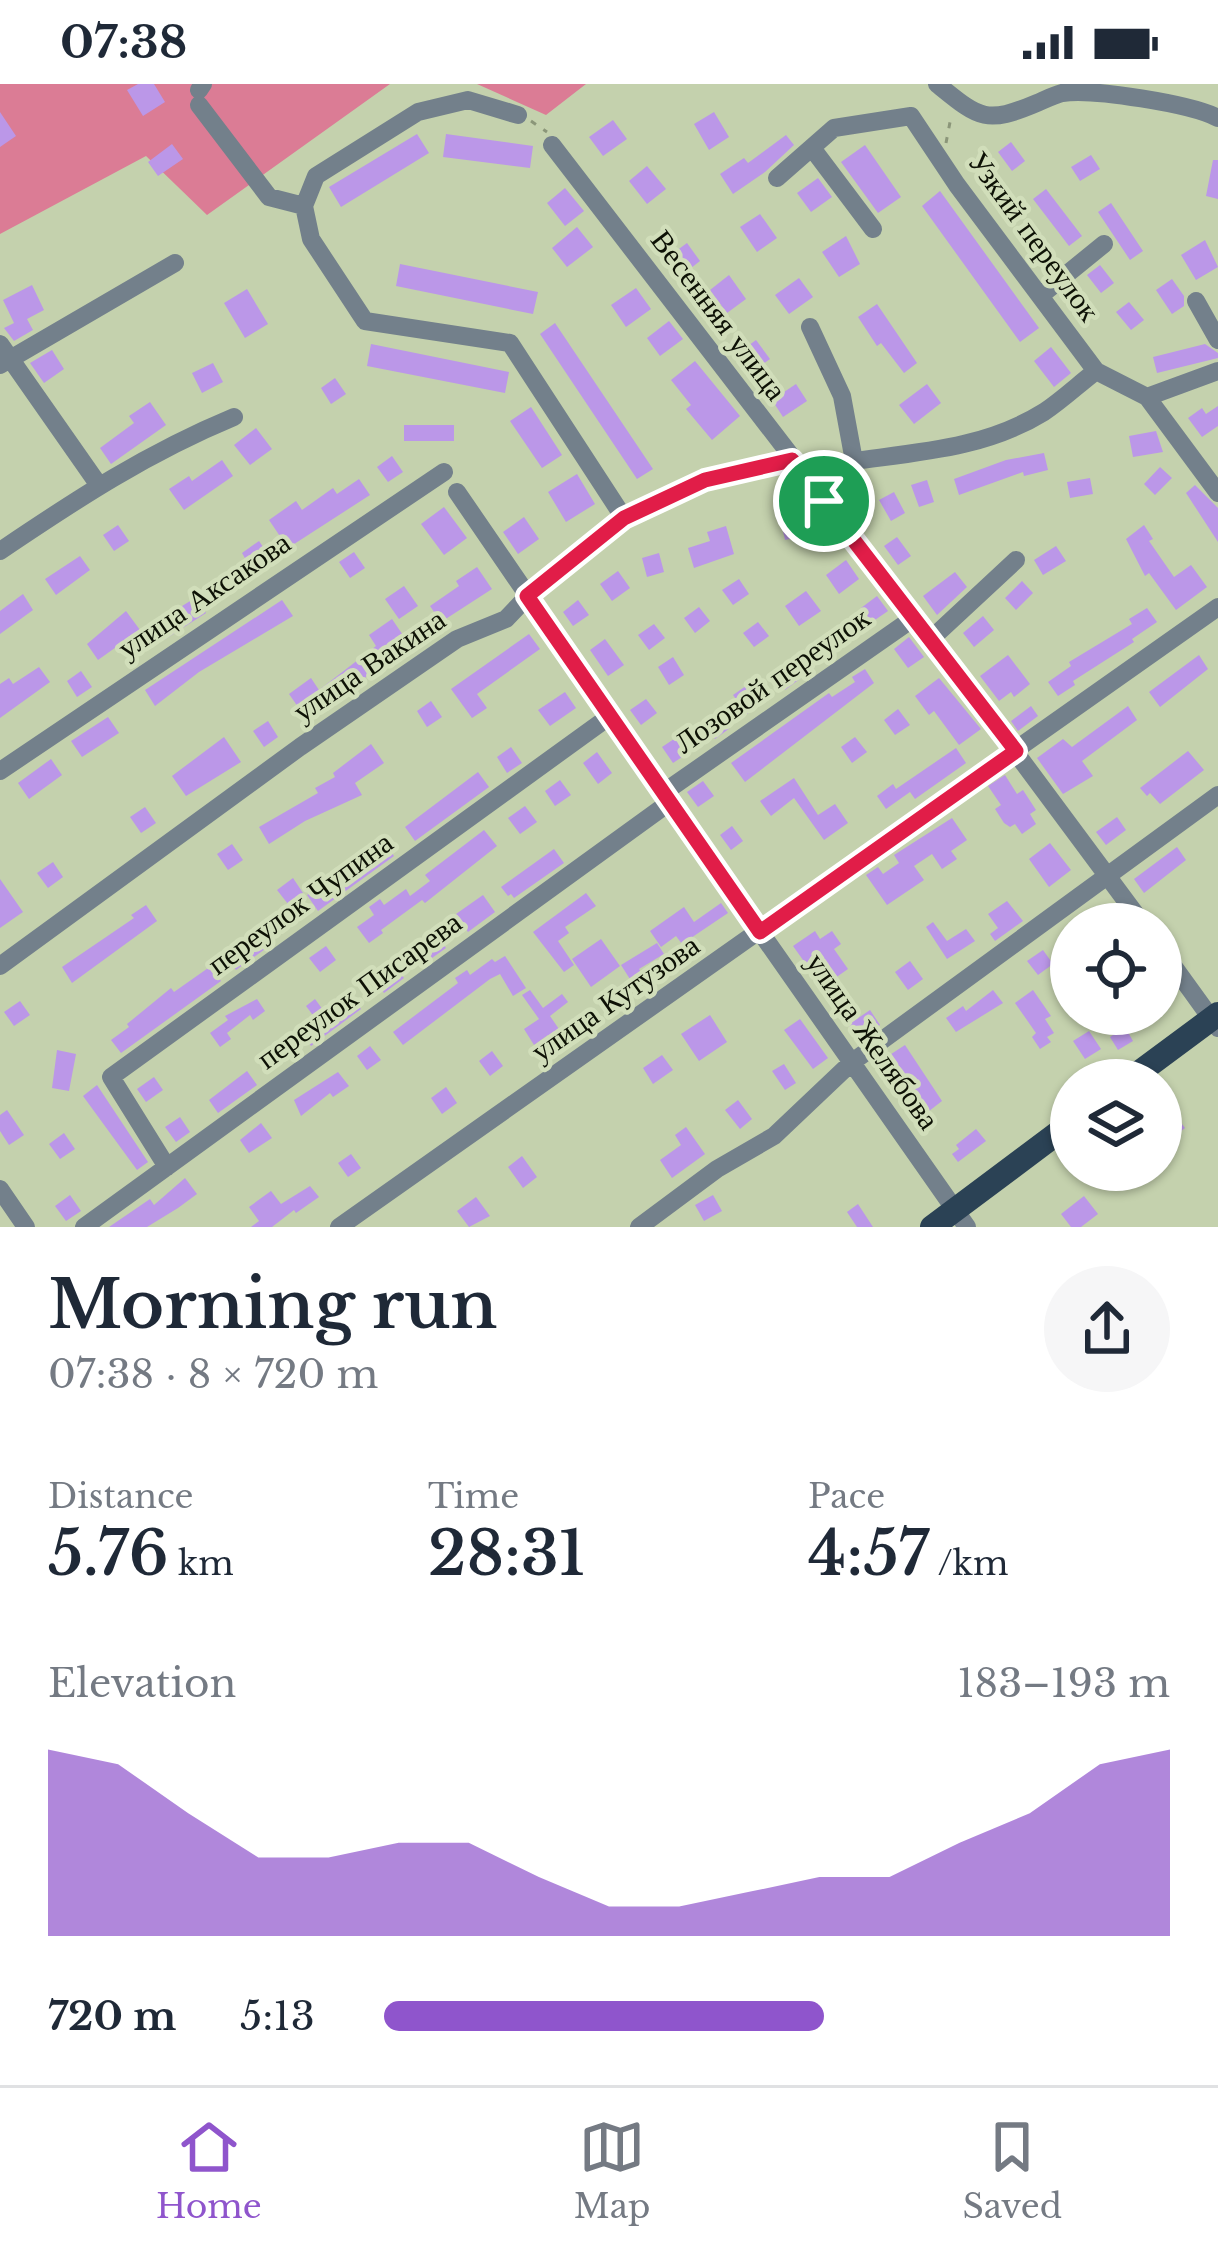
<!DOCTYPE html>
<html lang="en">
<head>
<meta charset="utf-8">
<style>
	:root { --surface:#fff; --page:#f6f6f7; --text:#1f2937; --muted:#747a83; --line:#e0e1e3; --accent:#8f55cc }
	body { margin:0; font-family:"Libre Baskerville",serif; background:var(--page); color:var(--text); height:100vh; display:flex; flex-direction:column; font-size:45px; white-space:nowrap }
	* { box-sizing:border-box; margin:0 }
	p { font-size:39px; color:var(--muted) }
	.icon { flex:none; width:66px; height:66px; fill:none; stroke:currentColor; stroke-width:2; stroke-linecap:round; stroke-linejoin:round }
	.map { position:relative; height:1143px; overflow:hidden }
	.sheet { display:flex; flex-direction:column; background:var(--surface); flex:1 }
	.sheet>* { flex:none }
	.controls { position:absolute; left:1050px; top:819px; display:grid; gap:24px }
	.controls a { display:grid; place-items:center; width:132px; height:132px; border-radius:50%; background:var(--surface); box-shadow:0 3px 9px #0004; font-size:60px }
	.pin { position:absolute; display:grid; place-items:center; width:102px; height:102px; color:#fff; margin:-51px; border:6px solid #fff; border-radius:50%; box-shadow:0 3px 12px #0007 }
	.round { display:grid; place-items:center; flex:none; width:126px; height:126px; border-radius:63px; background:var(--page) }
	.head { display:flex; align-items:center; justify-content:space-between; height:204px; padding:0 48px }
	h1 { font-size:66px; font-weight:600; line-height:90px }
	.figures { display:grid; grid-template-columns:repeat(3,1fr); gap:18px; height:204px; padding:12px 48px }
	.figures div { display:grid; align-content:center }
	.figures b { font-size:60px; font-weight:600 }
	.figures small { font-size:33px; font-weight:400 }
	.figures p { font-size:33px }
	.chart { height:336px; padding:24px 48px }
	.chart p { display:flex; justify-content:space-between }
	.chart svg { width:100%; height:216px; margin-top:12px; fill:var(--accent); opacity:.7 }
	ul { padding:0 48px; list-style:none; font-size:39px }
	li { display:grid; grid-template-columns:192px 144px 1fr; align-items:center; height:90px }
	li i { height:30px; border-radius:15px; background:var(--accent) }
	.status { display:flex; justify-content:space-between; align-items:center; height:84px; padding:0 60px; background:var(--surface); direction:ltr }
	.status svg { height:33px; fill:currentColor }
	.dock { display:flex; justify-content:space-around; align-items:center; height:168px; border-top:3px solid var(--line); background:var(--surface); font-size:33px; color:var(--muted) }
	.dock a { display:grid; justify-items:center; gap:6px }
	.dock .selected { color:var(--accent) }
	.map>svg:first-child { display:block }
</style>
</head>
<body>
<div class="status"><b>07:38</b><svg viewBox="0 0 49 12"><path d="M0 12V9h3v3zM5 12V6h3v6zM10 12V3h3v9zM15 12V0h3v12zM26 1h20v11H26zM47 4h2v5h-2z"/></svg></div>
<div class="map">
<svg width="1218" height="1143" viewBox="0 0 1218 1143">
	<rect width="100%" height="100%" fill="#c4d1ad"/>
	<path fill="#db7c95" d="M0 0H390L207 131 146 72 0 150Z
		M477 0H586L546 31Z"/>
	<path fill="#bb97e8" d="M138 0H154L165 18 143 32 127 6Z
		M0 28 16 52 0 63Z
		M714 28 729 53 709 66 694 40Z
		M613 36 627 55 603 72 589 53Z
		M417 50 429 69 341 123 329 103Z
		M446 50 533 62 530 84 443 73Z
		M786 51 794 61 765 88 733 110 720 90 744 74 748 79Z
		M1011 58 1025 77 1012 87 998 68Z
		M172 60 183 75 158 92 148 78Z
		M865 61 901 113 878 129 841 78Z
		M1091 71 1100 85 1080 97 1071 83Z
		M1213 76H1218V115L1206 112Z
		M647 82 666 105 647 120 629 97Z
		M818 94 832 113 811 128 797 109Z
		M565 104 584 127 565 142 547 119Z
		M1046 105 1082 152 1069 162 1033 115Z
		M940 107 1039 244 1020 258 922 122Z
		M1111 119 1143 167 1130 176 1098 128Z
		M760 130 777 154 757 168 740 143Z
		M577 143 593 163 567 183 552 164Z
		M846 152 860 180 839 193 822 168Z
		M1205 156 1218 183 1196 196 1181 171Z
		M687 159 700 177 686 188 672 170Z
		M400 180 538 208 533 230 396 202Z
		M1100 181 1114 199 1101 209 1087 191Z
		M729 191 746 215 727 229 710 206Z
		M799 194 813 213 789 230 775 211Z
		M1172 195 1184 212V222L1172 230 1156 206Z
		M32 201 44 226 27 235 33 246 14 257 4 244 14 239 3 216Z
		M636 204 651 225 626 243 611 221Z
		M247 205 268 240 245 254 224 219Z
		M1129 218 1144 236 1131 246 1116 228Z
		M877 220 917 279 904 289 881 259 877 262 858 233Z
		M669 237 683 255 660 272 647 254Z
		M555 239 653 385 637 395 540 250Z
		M756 256 770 275 755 286 741 267Z
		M371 260 509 288 505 309 367 282Z
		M1205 260 1218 269V274L1157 289 1153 273Z
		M1051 263 1071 289 1054 303 1034 277Z
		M52 266 64 285 44 299 30 279Z
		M695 277 740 332 712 356 686 325 691 321 671 296Z
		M213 279 223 298 202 309 192 289Z
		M335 294 346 310 331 320 321 304Z
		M796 300 807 317 783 333 772 316Z
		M927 300 941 319 914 340 899 321Z
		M150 318 166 341 111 380 100 364 134 339 129 332Z
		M1218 322V342L1202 353 1188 334 1202 324 1206 330Z
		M531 323 562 371 542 384 510 337Z
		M404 341H454V357H404Z
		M256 344 272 365 250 381 234 361Z
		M1156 347 1163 368 1133 373 1129 352Z
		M1044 369 1048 386 1024 392 1023 388 959 411 954 395 1006 376Z
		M392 372 403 388 388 398 377 383Z
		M222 376 233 392 184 426 169 405 189 392 192 397Z
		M1160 383 1172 394 1155 411 1144 400Z
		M577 390 595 420 566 438 548 408Z
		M1090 394 1093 410 1070 414 1067 398Z
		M359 395 370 411 288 464 269 436 296 417 302 426 333 404 337 410Z
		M927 396 934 418 919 423 911 401Z
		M1195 401 1218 424V458L1186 409Z
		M894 408 905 429 891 437 879 416Z
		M444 423 467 454 444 471 421 440Z
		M818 430 822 448 785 456 781 439Z
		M524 433 539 455 518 470 503 448Z
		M118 441 129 457 114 467 103 451Z
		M1144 441 1153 455 1149 457 1174 493 1191 481 1207 503 1176 526 1149 489 1145 492 1126 455Z
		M726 442 734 470 694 484 688 464 710 457 707 448Z
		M897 453 911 472 898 481 884 462Z
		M259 457 272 476 228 511 217 495 246 476 242 469Z
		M1056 462 1066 477 1043 491 1034 476Z
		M354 468 365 484 350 494 339 478Z
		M659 469 664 488 647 493 642 474Z
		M80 472 90 486 56 511 45 495Z
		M846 476 859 495 839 510 826 491Z
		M477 483 492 505 441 538 430 522 459 502 456 497Z
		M618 487 630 504 612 517 600 500Z
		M955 488 967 503 937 531 923 512Z
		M739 495 749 510 733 521 722 506Z
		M1022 497 1033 509 1016 526 1005 514Z
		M404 502 418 522 399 535 385 515Z
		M806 507 821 527 799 542 785 522Z
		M23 510 33 526 0 550V527Z
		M877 512 888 527 872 538 861 524Z
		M195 514 206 529 164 556 153 540Z
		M282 516 293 532 199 588 155 622 145 606Z
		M578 516 589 531 573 542 563 528Z
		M699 523 710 537 695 549 684 534Z
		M1147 524 1157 538 1132 555 1134 558 1073 597 1075 601 1058 612 1048 598 1071 582 1069 578 1132 540 1129 535Z
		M126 527 140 546 98 576 87 560Z
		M983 532 994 546 974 563 963 549Z
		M392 535 409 560 336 616 305 633 289 610 311 594 319 606 376 562 369 551Z
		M758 538 769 552 754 563 743 549Z
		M654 540 665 554 649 566 638 551Z
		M829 548 841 565 823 578 811 561Z
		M529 550 540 565 477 610 487 624 472 634 451 605Z
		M909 553 924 573 908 584 894 565Z
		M605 555 624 581 608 592 590 566Z
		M1008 571 1030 600 1014 613 1011 608 999 617 980 592Z
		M1199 571 1208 585 1160 623 1149 608Z
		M673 573 684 591 669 601 658 583Z
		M790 580 801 594 785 606 775 591Z
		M39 583 50 598 0 634V600L9 594 13 600Z
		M865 585 874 599 745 698 731 679 829 609 832 613 855 598 852 593Z
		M81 587 92 603 77 613 67 597Z
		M939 594 981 645 959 661 934 627 929 631 915 612Z
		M753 597 767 615 747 630 733 611Z
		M565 608 576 624 550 642 538 626Z
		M646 615 657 629 641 641 630 626Z
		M431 617 442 633 427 643 417 627Z
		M1031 622 1038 632 1018 647 1011 637Z
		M1128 622 1137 636 1082 677 1093 692 1063 710 1037 674 1063 655 1072 663Z
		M898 625 910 641 895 651 884 636Z
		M720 629 730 644 715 655 704 640Z
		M108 633 119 649 82 673 71 657Z
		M268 637 278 653 264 663 253 647Z
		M224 653 241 678 186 712 172 692Z
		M677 653 688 669 673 679 662 663Z
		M855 653 867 668 852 679 841 663Z
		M371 660 384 679 355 699 362 711 305 737 269 760 259 743 318 709 315 704 335 693 333 689Z
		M511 663 522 679 507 689 497 673Z
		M956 664 966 679 915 715 910 708 886 725 877 712 893 700 896 705Z
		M1188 667 1204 686 1160 720 1150 709 1147 712 1140 704Z
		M597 668 612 689 598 700 583 679Z
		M51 675 62 691 29 715 18 699Z
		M478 688 489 703 415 757 405 743Z
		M1005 691 1017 710 1023 706 1036 726 1030 730 1036 740 1022 750 1015 740 1010 743 1004 739 995 725 1001 721 988 702Z
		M794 694 818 731 835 720 848 739 824 756 794 714 771 732 760 717Z
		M560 696 571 711 555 722 545 707Z
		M703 697 714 712 698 723 687 708Z
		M525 722 537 738 520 750 508 734Z
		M145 723 156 739 141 749 130 733Z
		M1117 733 1126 746 1106 761 1096 748Z
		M952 734 967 756 951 767 957 775 942 785 932 770 914 782 924 796 887 821 866 791 878 783 883 790 899 779 894 771Z
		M732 742 743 757 731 766 720 751Z
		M484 746 497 762 425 819 422 816 381 846 383 849 369 859 357 843 374 831 369 823 380 815 384 821 406 805 410 812 430 797 425 791Z
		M385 759 394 772 318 827 307 811Z
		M1050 759 1071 786 1049 803 1029 775Z
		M232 760 243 776 228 786 217 770Z
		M1177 763 1186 776 1144 809 1134 795Z
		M554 765 564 779 514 814 511 810 508 812 501 803Z
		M53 778 63 793 48 804 37 789Z
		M293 794 303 809 288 820 277 806Z
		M0 795 23 828 0 844Z
		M586 809 596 822 565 843 569 849 558 857 574 881 564 888 533 848Z
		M483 811 495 828 468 848 456 830Z
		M1007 817 1023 837 995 857 990 850 998 844 988 830Z
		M721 819 728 829 682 860 676 852 661 863 650 847 684 823 694 838Z
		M146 821 157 837 72 899 62 883 134 834 131 831Z
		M933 838 947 857 966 845 975 857 947 875 926 843Z
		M262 846 272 860 236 886 227 873Z
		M815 847 820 855 832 847 841 860 834 865 848 885 828 899 814 879 808 883 793 862Z
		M437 851 446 864 425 879 416 866Z
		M601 855 620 882 591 903 572 875Z
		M657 859 664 870 639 885 646 896 635 903 621 881Z
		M326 862 336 876 320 888 309 874Z
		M1043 866 1053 880 1038 891 1027 877Z
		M505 872 526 904 513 912 500 890 490 895 403 961 393 948 458 899 455 894 467 886 470 891 492 875 495 878Z
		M910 877 923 895 908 906 895 888Z
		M394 880 404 894 384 909 374 894Z
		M211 882 221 897 121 969 111 956 129 943 127 940 171 904 174 908Z
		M530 906 543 924 562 910 568 918 550 932 561 948 566 944 572 953 557 964 548 951 534 961 524 945 539 935 522 911Z
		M993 906 1003 919 956 948 946 934 963 922 966 927Z
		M1033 906 1051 932 1045 935 1054 949 1047 953 1051 958 1040 965 1032 953 1036 949 1015 919Z
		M352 912 361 925 311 962 302 949 318 938 306 922 315 915 326 930Z
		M257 915 265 927 253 936 250 931 227 949 231 955 220 963 210 949 228 936 225 932Z
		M20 917 30 931 14 942 4 928Z
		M870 926 880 941 858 955 848 941Z
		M710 931 727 958 699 977 681 950Z
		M800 935 828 974 813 985 784 946Z
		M1125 943 1133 957 1118 966 1110 953Z
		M1089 947 1101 965 1085 975 1073 957Z
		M905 961 942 1017 924 1031 914 1017 906 1023 895 1008 904 1001 885 974Z
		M370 962 381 976 367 986 357 972Z
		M57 966 76 970 69 1007 52 1004Z
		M492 967 503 982 490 992 479 977Z
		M662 971 673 986 653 1000 643 984Z
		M784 980 796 999 785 1006 772 987Z
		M247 987 257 1001 218 1029 209 1016Z
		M338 988 349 1002 333 1013 330 1009 301 1032 294 1016Z
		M154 993 163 1006 146 1018 137 1005Z
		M97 1001 148 1078 137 1086 83 1012Z
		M446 1003 457 1019 442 1030 431 1014Z
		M738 1016 752 1035 740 1045 725 1026Z
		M7 1026 24 1051 9 1061 0 1047V1031Z
		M1173 1028 1185 1044 1172 1054 1161 1036Z
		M180 1033 190 1048 176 1058 165 1043Z
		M261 1039 272 1054 249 1069 240 1056Z
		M686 1043 705 1070 672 1094 660 1076 681 1061 675 1051Z
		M976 1045 986 1057 958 1078 952 1070 959 1065 956 1061Z
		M64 1049 75 1065 60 1075 49 1060Z
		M351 1070 361 1084 348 1093 338 1079Z
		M522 1072 537 1093 523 1104 508 1083Z
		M185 1094 197 1110 178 1124 147 1143H109L150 1115 154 1121Z
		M310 1102 319 1113 296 1129 294 1126 272 1143H251L259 1137 249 1123 271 1107 281 1120Z
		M70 1111 81 1127 66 1137 55 1122Z
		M713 1111 722 1127 704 1137 695 1121Z
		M1084 1112 1098 1130 1081 1143H1071L1061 1130Z
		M476 1113 490 1132 469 1143 457 1127Z
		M858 1120 873 1143H857L847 1128Z"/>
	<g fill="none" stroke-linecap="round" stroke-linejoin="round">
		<path stroke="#8b9679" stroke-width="3" stroke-dasharray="6 9" stroke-linecap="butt" d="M531 37 547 48
			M946 59 951 33"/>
		<path stroke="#73808b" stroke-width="18" d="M937 0C979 34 985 41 1037 19 1044 16 1054 11 1062 9 1092 4 1192 20 1218 34
			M199 6 203 0
			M199 21 269 113 304 122
			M518 31 468 16 418 28 316 92 304 122 311 155 365 237 510 259 624 434
			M552 61 915 533 1143 840
			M812 64 873 145
			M777 94 834 44 911 32 957 101 1096 287 1147 313 1218 409
			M1040 212 1104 160
			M1196 217 1218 256
			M810 243 842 312 854 377 823 417
			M0 260 98 400
			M0 281 175 179
			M1147 313 1218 287
			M854 377C920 368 986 364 1044 328 1062 316 1079 300 1096 287
			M457 408 663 709 967 1143
			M0 467C77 415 147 369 234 333
			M930 556 1016 476
			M0 687 444 388
			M663 709 915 533
			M1161 865 1218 944
			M0 882 300 663 457 555 506 535 527 513 624 434 705 396 792 376
			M167 1083 111 993 610 632
			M0 1105 26 1143
			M84 1143 670 718
			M339 1143 1218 523
			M639 1143 717 1085 774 1052 851 979 1218 711"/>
		<path stroke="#2b4255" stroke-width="24" d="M1129 996 1218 930
			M932 1143 1071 1039"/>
	</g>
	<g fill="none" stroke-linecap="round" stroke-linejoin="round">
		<defs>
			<path id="route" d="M792 376 1016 667 760 848 527 512 624 434 705 396Z"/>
		</defs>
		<use href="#route" stroke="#fff" stroke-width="24"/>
		<use href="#route" stroke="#e11d48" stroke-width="15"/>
	</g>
	<g text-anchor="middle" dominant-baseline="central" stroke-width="9" stroke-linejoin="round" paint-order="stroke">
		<g font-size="30" fill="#0d1105" stroke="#d1deba">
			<text transform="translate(1034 152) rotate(54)">Узкий переулок</text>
			<text transform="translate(719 231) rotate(53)">Весенняя улица</text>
			<text transform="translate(204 511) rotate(-34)">улица Аксакова</text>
			<text transform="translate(369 581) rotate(-34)">улица Вакина</text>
			<text transform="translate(772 596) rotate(-35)">Лозовой переулок</text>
			<text transform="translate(300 819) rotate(-36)">переулок Чупина</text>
			<text transform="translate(359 906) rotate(-36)">переулок Писарева</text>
			<text transform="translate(615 914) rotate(-35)">улица Кутузова</text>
			<text transform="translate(873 957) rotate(55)">улица Желябова</text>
		</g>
	</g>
</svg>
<div class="controls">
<a><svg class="icon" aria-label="locate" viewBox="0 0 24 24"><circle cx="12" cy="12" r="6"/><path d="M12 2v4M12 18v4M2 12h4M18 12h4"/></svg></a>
<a><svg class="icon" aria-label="layers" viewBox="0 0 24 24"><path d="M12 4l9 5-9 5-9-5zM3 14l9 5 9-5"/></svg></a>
</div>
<div class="pin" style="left:824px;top:417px;background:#1e9e55"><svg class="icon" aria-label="arrive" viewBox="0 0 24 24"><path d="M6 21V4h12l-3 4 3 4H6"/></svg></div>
</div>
<section class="sheet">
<div class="head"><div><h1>Morning run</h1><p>07:38 · 8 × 720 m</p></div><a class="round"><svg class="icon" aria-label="share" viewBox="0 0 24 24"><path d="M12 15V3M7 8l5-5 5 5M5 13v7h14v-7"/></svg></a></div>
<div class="figures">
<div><p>Distance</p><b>5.76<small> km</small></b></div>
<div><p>Time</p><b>28:31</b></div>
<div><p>Pace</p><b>4:57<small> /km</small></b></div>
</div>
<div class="chart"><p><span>Elevation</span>183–193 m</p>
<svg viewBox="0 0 160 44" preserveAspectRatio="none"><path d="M0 44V6L10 9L20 19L30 28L40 28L50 25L60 25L70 32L80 38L90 38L100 35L110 32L120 32L130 25L140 19L150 9L160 6V44z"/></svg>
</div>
<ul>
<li><b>720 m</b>5:13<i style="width:56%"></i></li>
</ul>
</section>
<nav class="dock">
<a class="selected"><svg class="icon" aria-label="home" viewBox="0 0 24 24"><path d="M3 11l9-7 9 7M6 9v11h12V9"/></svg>Home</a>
<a><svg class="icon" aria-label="map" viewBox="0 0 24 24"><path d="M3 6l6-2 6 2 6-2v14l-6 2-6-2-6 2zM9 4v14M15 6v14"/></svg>Map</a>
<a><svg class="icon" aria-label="saved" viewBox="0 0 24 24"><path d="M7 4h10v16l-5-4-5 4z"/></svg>Saved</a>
</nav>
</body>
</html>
